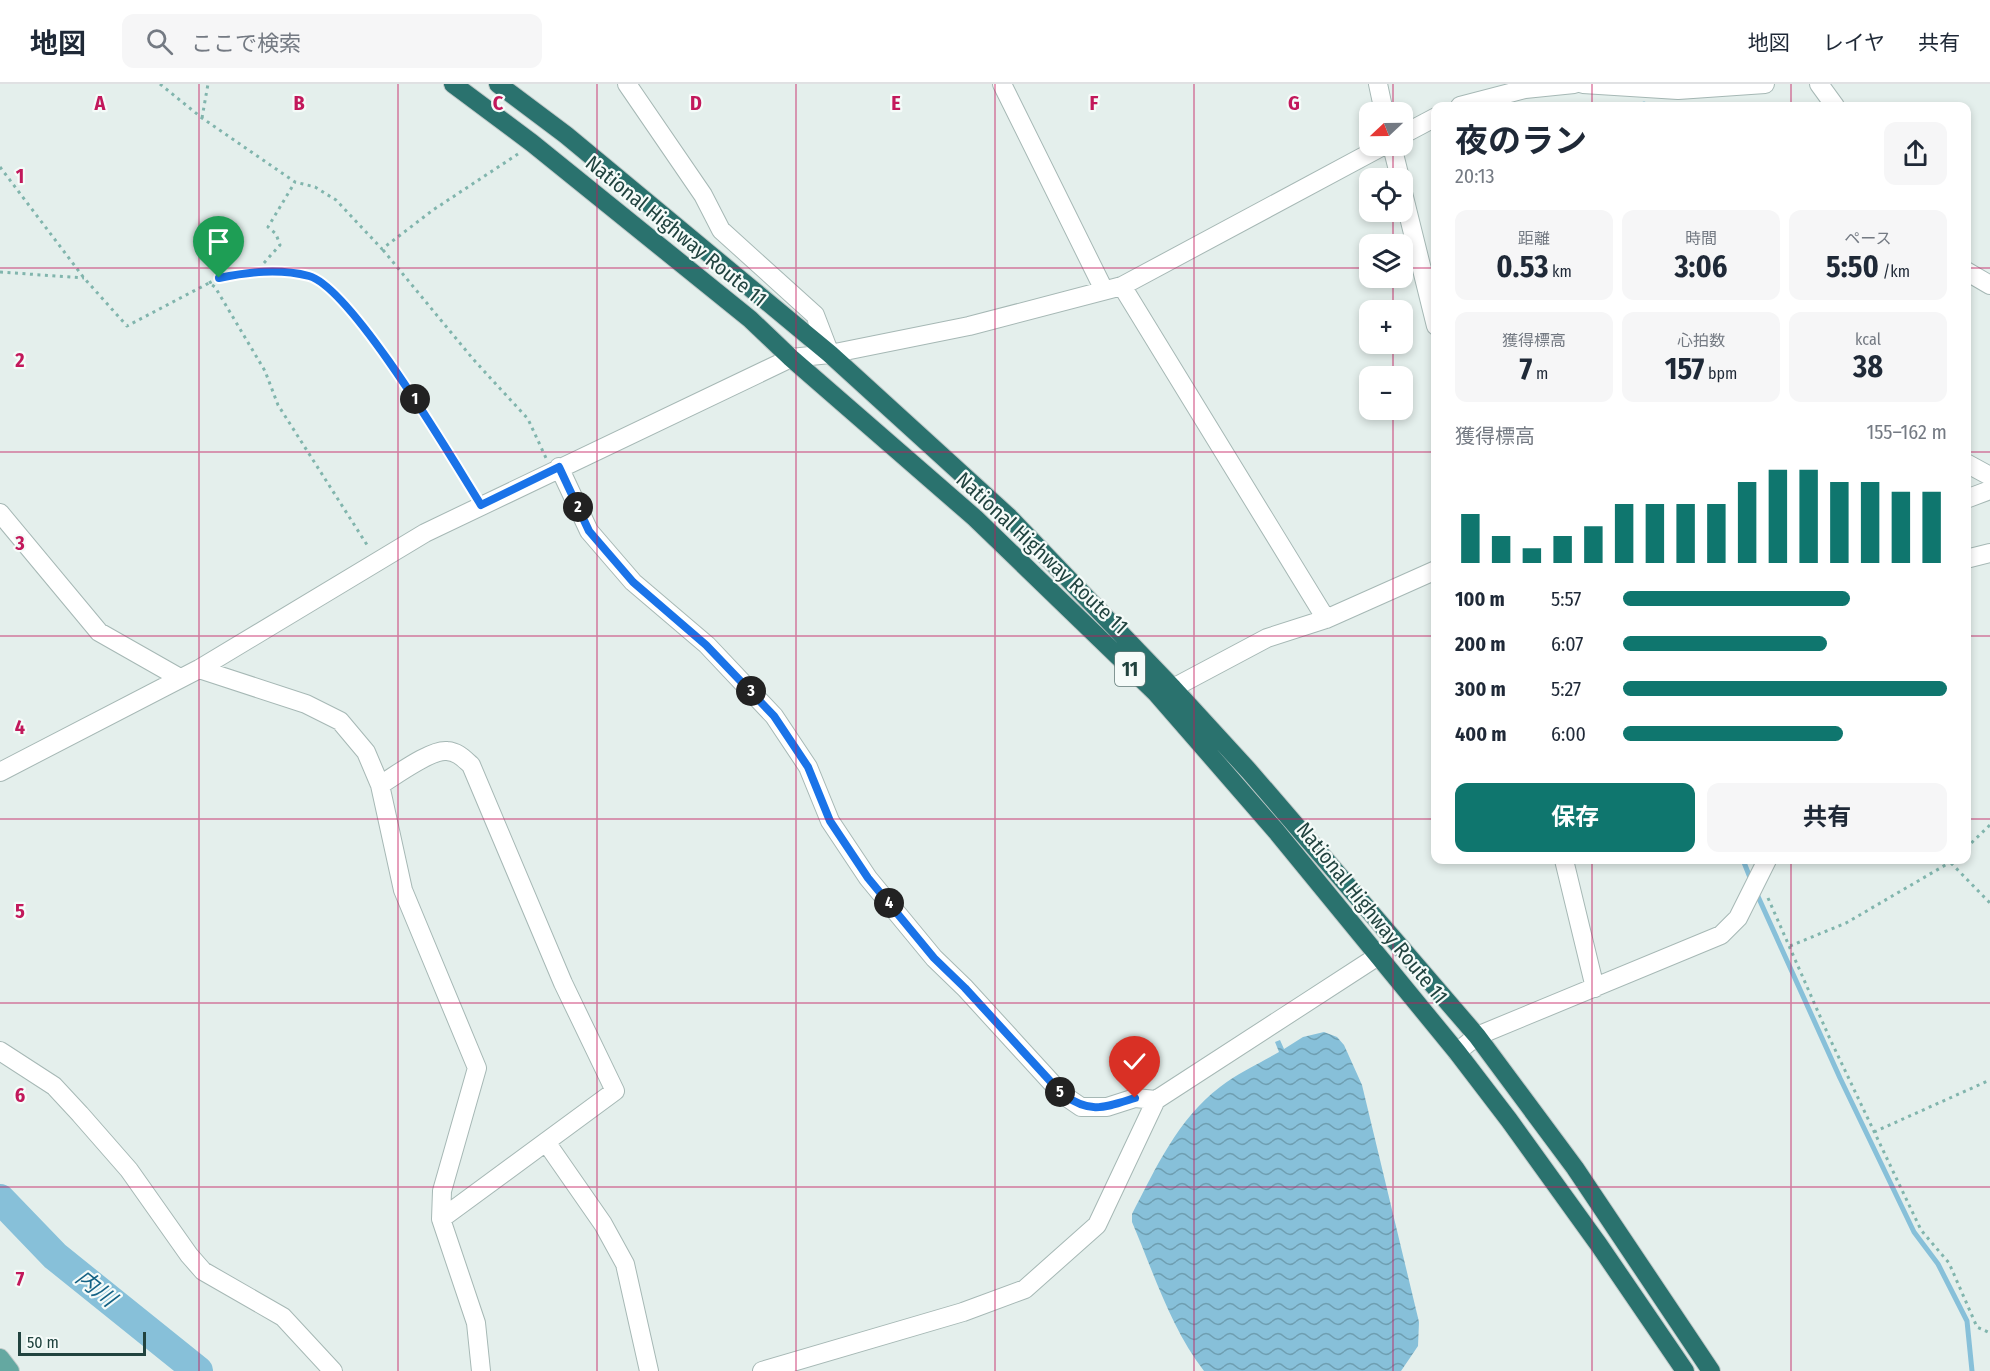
<!DOCTYPE html>
<html lang="ja">
<head>
<meta charset="utf-8">
<style>
	:root { --surface:#fff; --page:#f6f6f7; --text:#1f2937; --muted:#747a83; --line:#e0e1e3; --accent:#0f766e }
	body { margin:0; font-family:"Fira Sans Condensed","Noto Sans JP",sans-serif; background:var(--page); color:var(--text); height:100vh; display:flex; flex-direction:column; font-size:22px; white-space:nowrap }
	* { box-sizing:border-box; margin:0 }
	p { font-size:20px; color:var(--muted) }
	.icon { flex:none; width:33px; height:33px; fill:none; stroke:currentColor; stroke-width:2; stroke-linecap:round; stroke-linejoin:round }
	.map { position:relative; flex:1; overflow:hidden }
	.details { position:absolute; left:1431px; top:18px; width:540px; height:762px; display:flex; flex-direction:column; background:var(--surface); border-radius:12px; box-shadow:0 3px 9px #0003 }
	.details>* { flex:none }
	.needle { width:39px; rotate:248deg }
	.controls { position:absolute; left:1359px; top:18px; display:grid; gap:12px }
	.controls a { display:grid; place-items:center; width:54px; height:54px; border-radius:12px; background:var(--surface); box-shadow:0 3px 9px #0003; font-size:30px }
	.scale { position:absolute; left:18px; bottom:15px; width:128px; box-sizing:border-box; padding-left:6px; border:3px solid #21433f; border-top:0; font-size:16px; line-height:21px; white-space:nowrap; color:#21433f; -webkit-text-stroke:4px #f5fbf9; paint-order:stroke }
	.pin { position:absolute; display:grid; place-items:center; width:51px; height:51px; color:#fff; margin:-62px -26px; border-radius:50% 50% 50% 0; rotate:-45deg; box-shadow:0 0 6px #0007 }
	.pin .icon { rotate:45deg }
	.km { position:absolute; width:30px; height:30px; margin:-15px; border-radius:50%; background:#222; color:#fff; font-size:16px; line-height:30px; text-align:center }
	.round { display:grid; place-items:center; flex:none; width:63px; height:63px; border-radius:12px; background:var(--page) }
	.head { display:flex; align-items:center; justify-content:space-between; height:102px; padding:0 24px }
	h1 { font-size:33px; font-weight:700; line-height:45px }
	.metrics { display:grid; grid-template-columns:repeat(3,1fr); gap:9px; height:102px; padding:6px 24px }
	.metrics div { display:grid; align-content:center; border-radius:12px; background:var(--page); text-align:center }
	.metrics b { font-size:30px; font-weight:700 }
	.metrics small { font-size:16px; font-weight:400 }
	.metrics p { font-size:16px }
	.chart { height:168px; padding:12px 24px }
	.chart p { display:flex; justify-content:space-between }
	.chart svg { width:100%; height:108px; margin-top:6px; stroke:var(--accent); stroke-width:6 }
	.action { display:flex; gap:12px; margin-top:auto; padding:12px 24px }
	.action a { flex:1; height:69px; border-radius:12px; background:var(--accent); color:#fff; font-size:24px; font-weight:700; line-height:69px; text-align:center }
	.action a+a { background:var(--page); color:var(--text) }
	ul { padding:0 24px; list-style:none; font-size:20px }
	li { display:grid; grid-template-columns:96px 72px 1fr; align-items:center; height:45px }
	li i { height:15px; border-radius:8px; background:var(--accent) }
	header { display:flex; align-items:center; gap:36px; box-sizing:border-box; height:84px; padding:0 30px; background:var(--surface); border-bottom:2px solid var(--line) }
	header strong { font-size:28px }
	nav { display:flex; gap:33px; margin-inline-start:auto; font-size:21px }
	.search { width:420px; height:54px; background:var(--page); display:flex; align-items:center; gap:15px; box-sizing:border-box; padding:0 21px; border-radius:12px; color:var(--muted); font-size:22px }
	.map>svg:first-child { display:block }
</style>
</head>
<body>
<header>
<strong>地図</strong>
<div class="search"><svg class="icon" aria-label="search" viewBox="0 0 24 24"><circle cx="10" cy="10" r="6"/><path d="M15 15l6 6"/></svg>ここで検索</div>
<nav><a>地図</a><a>レイヤ</a><a>共有</a></nav>
</header>
<div class="map">
<svg width="1990" height="1287" viewBox="0 0 1990 1287">
	<defs>
		<pattern id="water-waves" width="16" height="10" patternUnits="userSpaceOnUse" patternTransform="scale(1.5)"><rect width="16" height="10" fill="#87c0d9"/><path d="M0 5q4-4 8 0t8 0" fill="none" stroke="#6e9eb1"/></pattern>
	</defs>
	<rect width="100%" height="100%" fill="#e4efec"/>
	<path fill="url(#water-waves)" d="M1324 948 1337 953 1344 961 1362 1001 1419 1238 1418 1262 1401 1287H1204C1171 1245 1153 1187 1132 1138V1130C1156 1084 1177 1036 1220 1003 1238 989 1260 979 1279 968L1275 958 1280 956 1284 965 1303 953Z"/>
	<g fill="none" stroke-linecap="round" stroke-linejoin="round">
		<path stroke="#87c0d9" stroke-width="5" d="M1644 20V22
			M1743 776 1751 796
			M1756 808 1840 994 1914 1148 1938 1180 1967 1237 1972 1287"/>
		<path stroke="#87c0d9" stroke-width="30" d="M0 1115 55 1172 198 1287"/>
		<defs>
			<path id="minor" d="M627 0 703 111 721 146 815 231 830 270
				M1002 0 1104 206
				M1378 0 1384 28
				M1583 0 1678 6 1765 0
				M1819 0 1835 22
				M1460 22 1525 5 1574 0
				M1402 51 1436 33
				M1392 62 1400 94
				M1402 105 1436 242
				M1966 187 1990 201
				M1122 202 1326 535
				M1966 379 1990 392
				M559 383 589 447 633 498 707 561 774 632 808 683 830 737 868 794 934 874 965 904 1062 1010 1081 1023H1107L1135 1014 1156 1016
				M1966 415 1990 406
				M0 429 99 548 180 594
				M1966 475 1990 469
				M199 585 306 620 340 637 366 668 380 701 403 806 477 984 442 1107 441 1135 476 1239 481 1287
				M1158 609 1173 604 1267 554 1326 535 1436 486
				M0 688 199 585 425 449 791 274 830 270 969 242 1122 202 1383 62
				M380 701C395 692 431 665 447 667 458 668 463 674 471 681L563 899 615 1007 441 1135
				M1564 776 1595 904
				M0 967 54 1002 80 1030 129 1086 189 1171 203 1187 283 1233 333 1287
				M1457 968 1477 952 1721 851 1738 834 1767 776
				M546 1058 603 1140 625 1180 649 1287
				M762 1287 963 1228 1025 1205 1097 1141 1156 1016 1378 872"/>
			<path id="major" d="M0 1274 10 1287"/>
			<path id="highway" d="M453 0 532 59 750 235 791 274 975 434 1156 609 1276 747 1457 968 1509 1036 1599 1161 1685 1287
				M498 0 566 51 830 270 1009 433 1173 604 1249 687 1477 952 1575 1084 1711 1287"/>
		</defs>
		<use href="#minor" stroke="#a6b8b5" stroke-width="20"/>
		<use href="#major" stroke="#c1cac9" stroke-width="20"/>
		<use href="#highway" stroke="#c1cac9" stroke-width="20"/>
		<path stroke="#81b5ad" stroke-width="3" stroke-dasharray="3 4.5" stroke-linecap="butt" d="M160 0 202 34 295 98 315 103 336 116 382 165 433 126 518 70
			M202 34 208 0
			M0 83 84 194 127 242 209 199 215 203 265 287 278 321 369 464
			M383 166 473 275 528 335 546 374
			M262 186 263 180 280 161 276 150 268 143 295 98
			M0 188 84 194
			M209 199C231 186 288 182 312 193 320 197 328 205 335 211L396 285 472 407
			M1966 764 1990 741
			M1951 779 1990 819
			M1768 814 1830 955 1921 1146 1949 1179 1977 1243 1990 1249
			M1790 862 1846 839 1954 776
			M1874 1048 1990 996"/>
		<use href="#minor" stroke="#fff" stroke-width="18"/>
		<use href="#major" stroke="#64a8a1" stroke-width="18"/>
		<use href="#highway" stroke="#2a726e" stroke-width="18"/>
	</g>
	<g fill="none" stroke-linecap="round" stroke-linejoin="round">
		<defs>
			<path id="route" d="M219 194C249 188 278 184 309 192 352 204 454 378 481 421L559 383 589 447 633 498 706 561 774 632 808 683 830 737 868 794 934 874 965 904 1062 1010C1091 1030 1103 1024 1135 1014"/>
		</defs>
		<use href="#route" stroke="#fff" stroke-width="12"/>
		<use href="#route" stroke="#1a73e8" stroke-width="8"/>
	</g>
	<path fill="none" stroke="#c2185b" stroke-width="1.5" stroke-opacity="0.55" d="M199 0V1287M398 0V1287M597 0V1287M796 0V1287M995 0V1287M1194 0V1287M1393 0V28M1592 0V22M1791 0V22M1393 62V94M1393 128V160M0 184H1370M1402 184H1436M1966 184H1990M1393 194V226M1393 260V292M1393 326V1287M0 368H1436M1966 368H1990M0 552H1436M1966 552H1990M0 735H1436M1966 735H1990M1592 776V1287M1791 776V1287M0 919H1990M0 1103H1990"/>
	<g text-anchor="middle" dominant-baseline="central" stroke-width="4.5" stroke-linejoin="round" paint-order="stroke">
		<rect fill="#f5fbf9" stroke="#617a77" stroke-width="1.5" x="1115" y="568" width="30" height="34" rx="4.5"/>
		<g font-size="20" font-weight="bold" fill="#21433f">
			<text x="1130" y="585">11</text>
		</g>
		<g font-size="21" fill="#21433f" stroke="#f5fbf9">
			<text transform="translate(676 147) rotate(39)">National Highway Route 11</text>
			<text transform="translate(1042 469) rotate(43)">National Highway Route 11</text>
			<text transform="translate(1372 829) rotate(51)">National Highway Route 11</text>
		</g>
		<g font-size="22" font-style="italic" fill="#146285" stroke="#f5fbf9">
			<text transform="translate(96 1204) rotate(39)">内川</text>
		</g>
	</g>
	<g font-size="20" text-anchor="middle" font-weight="bold" fill="#c2185b" stroke="#f5fbf9" stroke-width="4.5" stroke-linejoin="round" paint-order="stroke">
		<text x="100" y="26">A</text>
		<text x="299" y="26">B</text>
		<text x="498" y="26">C</text>
		<text x="696" y="26">D</text>
		<text x="896" y="26">E</text>
		<text x="1094" y="26">F</text>
		<text x="1294" y="26">G</text>
		<text x="20" y="99">1</text>
		<text x="20" y="283">2</text>
		<text x="20" y="466">3</text>
		<text x="20" y="650">4</text>
		<text x="20" y="834">5</text>
		<text x="20" y="1018">6</text>
		<text x="20" y="1202">7</text>
	</g>
</svg>
<div class="controls">
<a><svg class="needle" viewBox="-14 -14 28 28"><path d="M0-13l5 13h-10z" fill="#e53935"/><path d="M0 13l5-13h-10z" fill="#747a83"/></svg></a>
<a><svg class="icon" aria-label="locate" viewBox="0 0 24 24"><circle cx="12" cy="12" r="6"/><path d="M12 2v4M12 18v4M2 12h4M18 12h4"/></svg></a>
<a><svg class="icon" aria-label="layers" viewBox="0 0 24 24"><path d="M12 4l9 5-9 5-9-5zM3 14l9 5 9-5"/></svg></a>
<a>+</a>
<a>−</a>
</div>
<div class="scale">50 m</div>
<div class="pin" style="left:219px;top:194px;background:#1e9e55"><svg class="icon" aria-label="arrive" viewBox="0 0 24 24"><path d="M6 21V4h12l-3 4 3 4H6"/></svg></div>
<div class="pin" style="left:1135px;top:1014px;background:#d93025"><svg class="icon" aria-label="check" viewBox="0 0 24 24"><path d="M5 12l5 5 9-10"/></svg></div>
<b class="km" style="left:415px;top:315px">1</b>
<b class="km" style="left:578px;top:423px">2</b>
<b class="km" style="left:751px;top:607px">3</b>
<b class="km" style="left:889px;top:819px">4</b>
<b class="km" style="left:1060px;top:1008px">5</b>
<section class="details">
<div class="head"><div><h1>夜のラン</h1><p>20:13</p></div><a class="round"><svg class="icon" aria-label="share" viewBox="0 0 24 24"><path d="M12 15V3M7 8l5-5 5 5M5 13v7h14v-7"/></svg></a></div>
<div class="metrics">
<div><p>距離</p><b>0.53<small> km</small></b></div>
<div><p>時間</p><b>3:06</b></div>
<div><p>ペース</p><b>5:50<small> /km</small></b></div>
</div>
<div class="metrics">
<div><p>獲得標高</p><b>7<small> m</small></b></div>
<div><p>心拍数</p><b>157<small> bpm</small></b></div>
<div><p>kcal</p><b>38</b></div>
</div>
<div class="chart"><p><span>獲得標高</span>155–162 m</p>
<svg viewBox="0 0 160 44" preserveAspectRatio="none"><path d="M5 44V24M15 44V33M25 44V38M35 44V33M45 44V29M55 44V20M65 44V20M75 44V20M85 44V20M95 44V11M105 44V6M115 44V6M125 44V11M135 44V11M145 44V15M155 44V15"/></svg>
</div>
<ul>
<li><b>100 m</b>5:57<i style="width:70%"></i></li>
<li><b>200 m</b>6:07<i style="width:63%"></i></li>
<li><b>300 m</b>5:27<i style="width:100%"></i></li>
<li><b>400 m</b>6:00<i style="width:68%"></i></li>
</ul>
<div class="action"><a>保存</a><a>共有</a></div>
</section>
</div>
</body>
</html>
